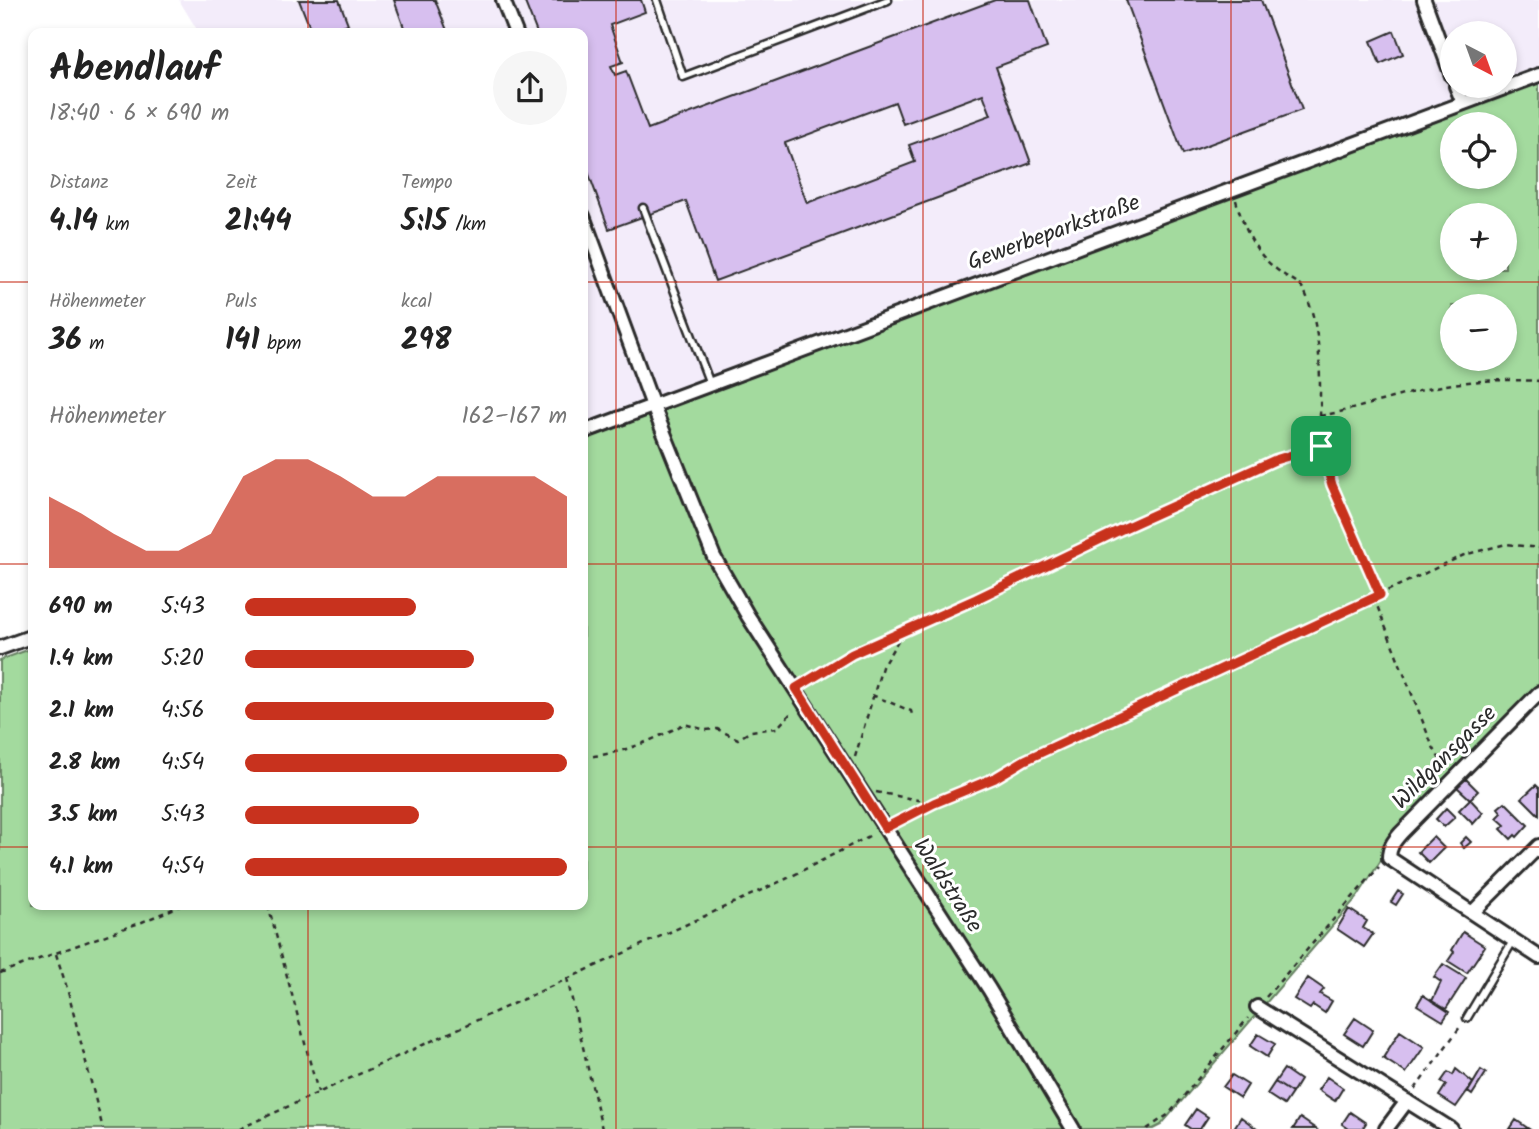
<!DOCTYPE html>
<html lang="de">
<head>
<meta charset="utf-8">
<style>
	:root { --surface:#fff; --page:#f6f6f6; --text:#222; --muted:#767676; --accent:#c8321e }
	body { margin:0; font-family:Kalam,sans-serif; background:var(--page); color:var(--text); height:100vh; display:flex; flex-direction:column; font-size:26px; white-space:nowrap }
	* { box-sizing:border-box; margin:0 }
	p { font-size:23px; color:var(--muted) }
	.icon { flex:none; width:38px; height:38px; fill:none; stroke:currentColor; stroke-width:2; stroke-linecap:round; stroke-linejoin:round }
	.map { position:relative; flex:1; overflow:hidden }
	.sheet { position:absolute; left:28px; top:28px; width:560px; height:882px; display:flex; flex-direction:column; background:var(--surface); border-radius:14px; box-shadow:0 4px 10px #0003 }
	.sheet>* { flex:none }
	.needle { width:46px; rotate:139deg }
	.fabs { position:absolute; left:1440px; top:21px; display:grid; gap:14px }
	.fabs a { display:grid; place-items:center; width:77px; height:77px; border-radius:50%; background:var(--surface); box-shadow:0 4px 10px #0003; font-size:35px }
	.pin { position:absolute; display:grid; place-items:center; width:60px; height:60px; color:#fff; margin:-30px; border-radius:14px; box-shadow:0 4px 10px #0006 }
	.round { display:grid; place-items:center; flex:none; width:74px; height:74px; border-radius:37px; background:var(--page) }
	.overview { display:flex; align-items:center; justify-content:space-between; height:119px; padding:0 21px }
	h1 { font-size:38px; font-weight:600; line-height:52px }
	.figures { display:grid; grid-template-columns:repeat(3,1fr); gap:10px; height:119px; padding:7px 21px }
	.figures div { display:grid; align-content:center }
	.figures b { font-size:30px; font-weight:600 }
	.figures small { font-size:19px; font-weight:400 }
	.figures p { font-size:19px }
	.chart { height:196px; padding:14px 21px }
	.chart p { display:flex; justify-content:space-between }
	.chart svg { width:100%; height:126px; margin-top:7px; fill:var(--accent); opacity:.7 }
	ul { padding:0 21px; list-style:none; font-size:23px }
	li { display:grid; grid-template-columns:112px 84px 1fr; align-items:center; height:52px }
	li i { height:18px; border-radius:9px; background:var(--accent) }
	.map>svg:first-child { display:block }
</style>
</head>
<body>
<div class="map">
<svg width="1539" height="1129" viewBox="0 0 1539 1129">
	<rect width="100%" height="100%" fill="#fff"/>
	<filter id="ink" filterUnits="userSpaceOnUse"><feTurbulence type="fractalNoise" baseFrequency=".0143" numOctaves="2"/><feDisplacementMap in="SourceGraphic" scale="14" xChannelSelector="R" yChannelSelector="G"/><feConvolveMatrix kernelMatrix="1 2 1 2 8 2 1 2 1" color-interpolation-filters="sRGB"/></filter>
	<g filter="url(#ink)">
		<path fill="#f3ecfa" fill-rule="evenodd" d="M179 0H1539V82L583 440V33H199ZM1452 33H1505V86H1452Z"/>
		<path fill="#a3da9e" stroke="#678264" stroke-width="2" fill-rule="evenodd" d="M1539 82V699L1385 854 1358 896 1161 1125 1153 1129H0V660L33 648V905H583V440ZM1452 124H1505V177H1452ZM1452 215H1505V268H1452ZM1452 306H1505V359H1452Z"/>
		<path fill="#d7bfef" stroke="#2b2b2b" stroke-width="2" fill-rule="evenodd" d="M299 0H339L348 24 323 33H312Z
			M394 0H435L448 33H406Z
			M524 0H641L645 12 610 25 623 62 611 66 615 75 626 71 648 129 995 0H1030L1047 48 996 67 1031 163 715 281 686 201 609 229 583 158V33H537ZM983 94 991 115 909 145 915 162 807 203 785 143 895 102 903 124Z
			M1126 0H1261L1302 110 1183 154Z
			M1394 31 1403 54 1380 64 1371 41Z
			M1466 779 1478 791 1470 799 1457 787Z
			M1536 785 1539 788V815L1522 798Z
			M1470 799 1483 813 1473 824 1459 810Z
			M1505 802 1528 825 1517 837 1515 835 1511 839 1501 829 1505 825 1497 818 1502 813 1498 808Z
			M1446 808 1455 817 1444 827 1436 819Z
			M1433 837 1444 848 1429 863 1418 852Z
			M1466 837 1471 842 1464 848 1460 843Z
			M1398 891 1403 894 1396 905 1391 902Z
			M1349 909 1367 921 1363 928 1373 934 1364 947 1337 929Z
			M1463 932 1485 946 1467 973 1448 961 1454 952 1452 950Z
			M1443 964 1466 978 1446 1009 1432 1001 1441 982 1434 977Z
			M1308 978 1324 989 1320 994 1332 1001 1325 1013 1313 1005 1310 1009 1294 999Z
			M1423 995 1449 1012 1443 1021 1417 1005Z
			M1355 1018 1373 1030 1363 1046 1344 1034Z
			M1400 1031 1424 1047 1406 1073 1383 1058Z
			M1258 1034 1275 1044 1267 1057 1250 1046Z
			M1284 1069 1300 1080 1292 1093 1275 1082Z
			M1456 1069 1473 1083 1456 1107 1439 1096 1446 1085 1441 1082 1448 1072 1453 1075Z
			M1481 1070 1486 1073 1472 1095 1468 1092Z
			M1232 1075 1248 1085 1240 1098 1223 1087Z
			M1327 1077 1343 1088 1335 1101 1318 1090Z
			M1275 1082 1292 1093 1284 1105 1267 1094Z
			M1196 1109 1208 1117 1200 1129H1191L1185 1125Z
			M1350 1112 1366 1123 1362 1129H1349L1342 1124Z
			M1241 1117 1257 1129 1234 1128Z
			M1300 1118 1316 1129H1293Z
			M1516 1120 1529 1129H1510Z"/>
		<g fill="none" stroke-linecap="round" stroke-linejoin="round">
			<defs>
				<path id="lane" d="M657 0 683 77 888 0
					M643 208 710 384
					M1467 1018 1513 941"/>
				<path id="street" d="M503 0 516 33
					M1424 0 1452 76
					M1456 86 1463 103
					M583 216 653 406 714 557 748 616 989 989 1073 1129
					M583 432 1539 75
					M0 648 33 636
					M1539 693 1401 833C1394 841 1389 847 1389 858L1539 957
					M1473 912 1539 846
					M1257 1007 1451 1129
					M1386 1129 1407 1101"/>
			</defs>
			<use href="#lane" stroke="#2b2b2b" stroke-width="11"/>
			<use href="#street" stroke="#2b2b2b" stroke-width="18"/>
			<path stroke="#2b2b2b" stroke-width="2.5" stroke-dasharray="5 5" stroke-linecap="butt" d="M1236 200C1242 224 1254 252 1275 268 1298 287 1301 276 1311 309 1320 337 1320 370 1320 399 1321 415 1318 431 1321 447 1329 495 1360 551 1380 595
				M1320 416C1359 409 1397 395 1436 387 1470 380 1505 379 1539 381
				M1374 598 1432 745 1445 769
				M805 682C858 647 918 626 976 599 1090 547 1200 483 1320 446
				M872 695 911 711 913 718
				M583 757C620 755 651 741 684 724L706 730 717 729 738 739 751 731 777 728 793 711
				M855 757 882 667 902 634
				M876 792 934 803 995 778 1025 760 1464 555 1506 544 1539 548
				M898 822 934 803
				M268 905 318 1092
				M56 954 67 988 103 1129
				M0 973 142 922 182 905
				M567 978 602 1129
				M1266 997 1379 867
				M1415 1089 1460 1027
				M239 1129 788 878 873 834
				M1147 1129 1169 1114 1248 1018"/>
			<use href="#lane" stroke="#fff" stroke-width="6"/>
			<use href="#street" stroke="#fff" stroke-width="12"/>
		</g>
	</g>
	<g fill="none" stroke-linecap="round" stroke-linejoin="round" filter="url(#ink)">
		<defs>
			<path id="route" d="M1321 446 1332 485 1380 595 1025 760 995 778 934 803 885 828 796 688 852 654 976 599 1120 530 1275 460Z"/>
		</defs>
		<use href="#route" stroke="#fff" stroke-width="14"/>
		<use href="#route" stroke="#c8321e" stroke-width="9"/>
	</g>
	<path fill="none" stroke="#c8321e" stroke-width="2" stroke-opacity="0.55" d="M308 0V33M616 0V1129M923 0V1129M1231 0V1129M0 282H33M583 282H1539M0 564H33M583 564H1539M0 847H33M583 847H1539M308 905V1129"/>
	<g text-anchor="middle" dominant-baseline="central" stroke-width="6" stroke-linejoin="round" paint-order="stroke">
		<g font-size="23" fill="#2b2b2b" stroke="#fff">
			<text transform="translate(1054 233) rotate(-20)">Gewerbeparkstraße</text>
			<text transform="translate(1445 758) rotate(-45)">Wildgansgasse</text>
			<text transform="translate(947 886) rotate(57)">Waldstraße</text>
		</g>
	</g>
</svg>
<div class="fabs">
<a><svg class="needle" viewBox="-14 -14 28 28"><path d="M0-13l5 13h-10z" fill="#e53935"/><path d="M0 13l5-13h-10z" fill="#767676"/></svg></a>
<a><svg class="icon" aria-label="locate" viewBox="0 0 24 24"><circle cx="12" cy="12" r="6"/><path d="M12 2v4M12 18v4M2 12h4M18 12h4"/></svg></a>
<a>+</a>
<a>−</a>
</div>
<div class="pin" style="left:1321px;top:446px;background:#1e9e55"><svg class="icon" aria-label="arrive" viewBox="0 0 24 24"><path d="M6 21V4h12l-3 4 3 4H6"/></svg></div>
<section class="sheet">
<div class="overview"><div><h1>Abendlauf</h1><p>18:40 · 6 × 690 m</p></div><a class="round"><svg class="icon" aria-label="share" viewBox="0 0 24 24"><path d="M12 15V3M7 8l5-5 5 5M5 13v7h14v-7"/></svg></a></div>
<div class="figures">
<div><p>Distanz</p><b>4.14<small> km</small></b></div>
<div><p>Zeit</p><b>21:44</b></div>
<div><p>Tempo</p><b>5:15<small> /km</small></b></div>
</div>
<div class="figures">
<div><p>Höhenmeter</p><b>36<small> m</small></b></div>
<div><p>Puls</p><b>141<small> bpm</small></b></div>
<div><p>kcal</p><b>298</b></div>
</div>
<div class="chart"><p><span>Höhenmeter</span>162–167 m</p>
<svg viewBox="0 0 160 44" preserveAspectRatio="none"><path d="M0 44V19L10 25L20 32L30 38L40 38L50 32L60 12L70 6L80 6L90 12L100 19L110 19L120 12L130 12L140 12L150 12L160 19V44z"/></svg>
</div>
<ul>
<li><b>690 m</b>5:43<i style="width:53%"></i></li>
<li><b>1.4 km</b>5:20<i style="width:71%"></i></li>
<li><b>2.1 km</b>4:56<i style="width:96%"></i></li>
<li><b>2.8 km</b>4:54<i style="width:100%"></i></li>
<li><b>3.5 km</b>5:43<i style="width:54%"></i></li>
<li><b>4.1 km</b>4:54<i style="width:100%"></i></li>
</ul>
</section>
</div>
</body>
</html>
